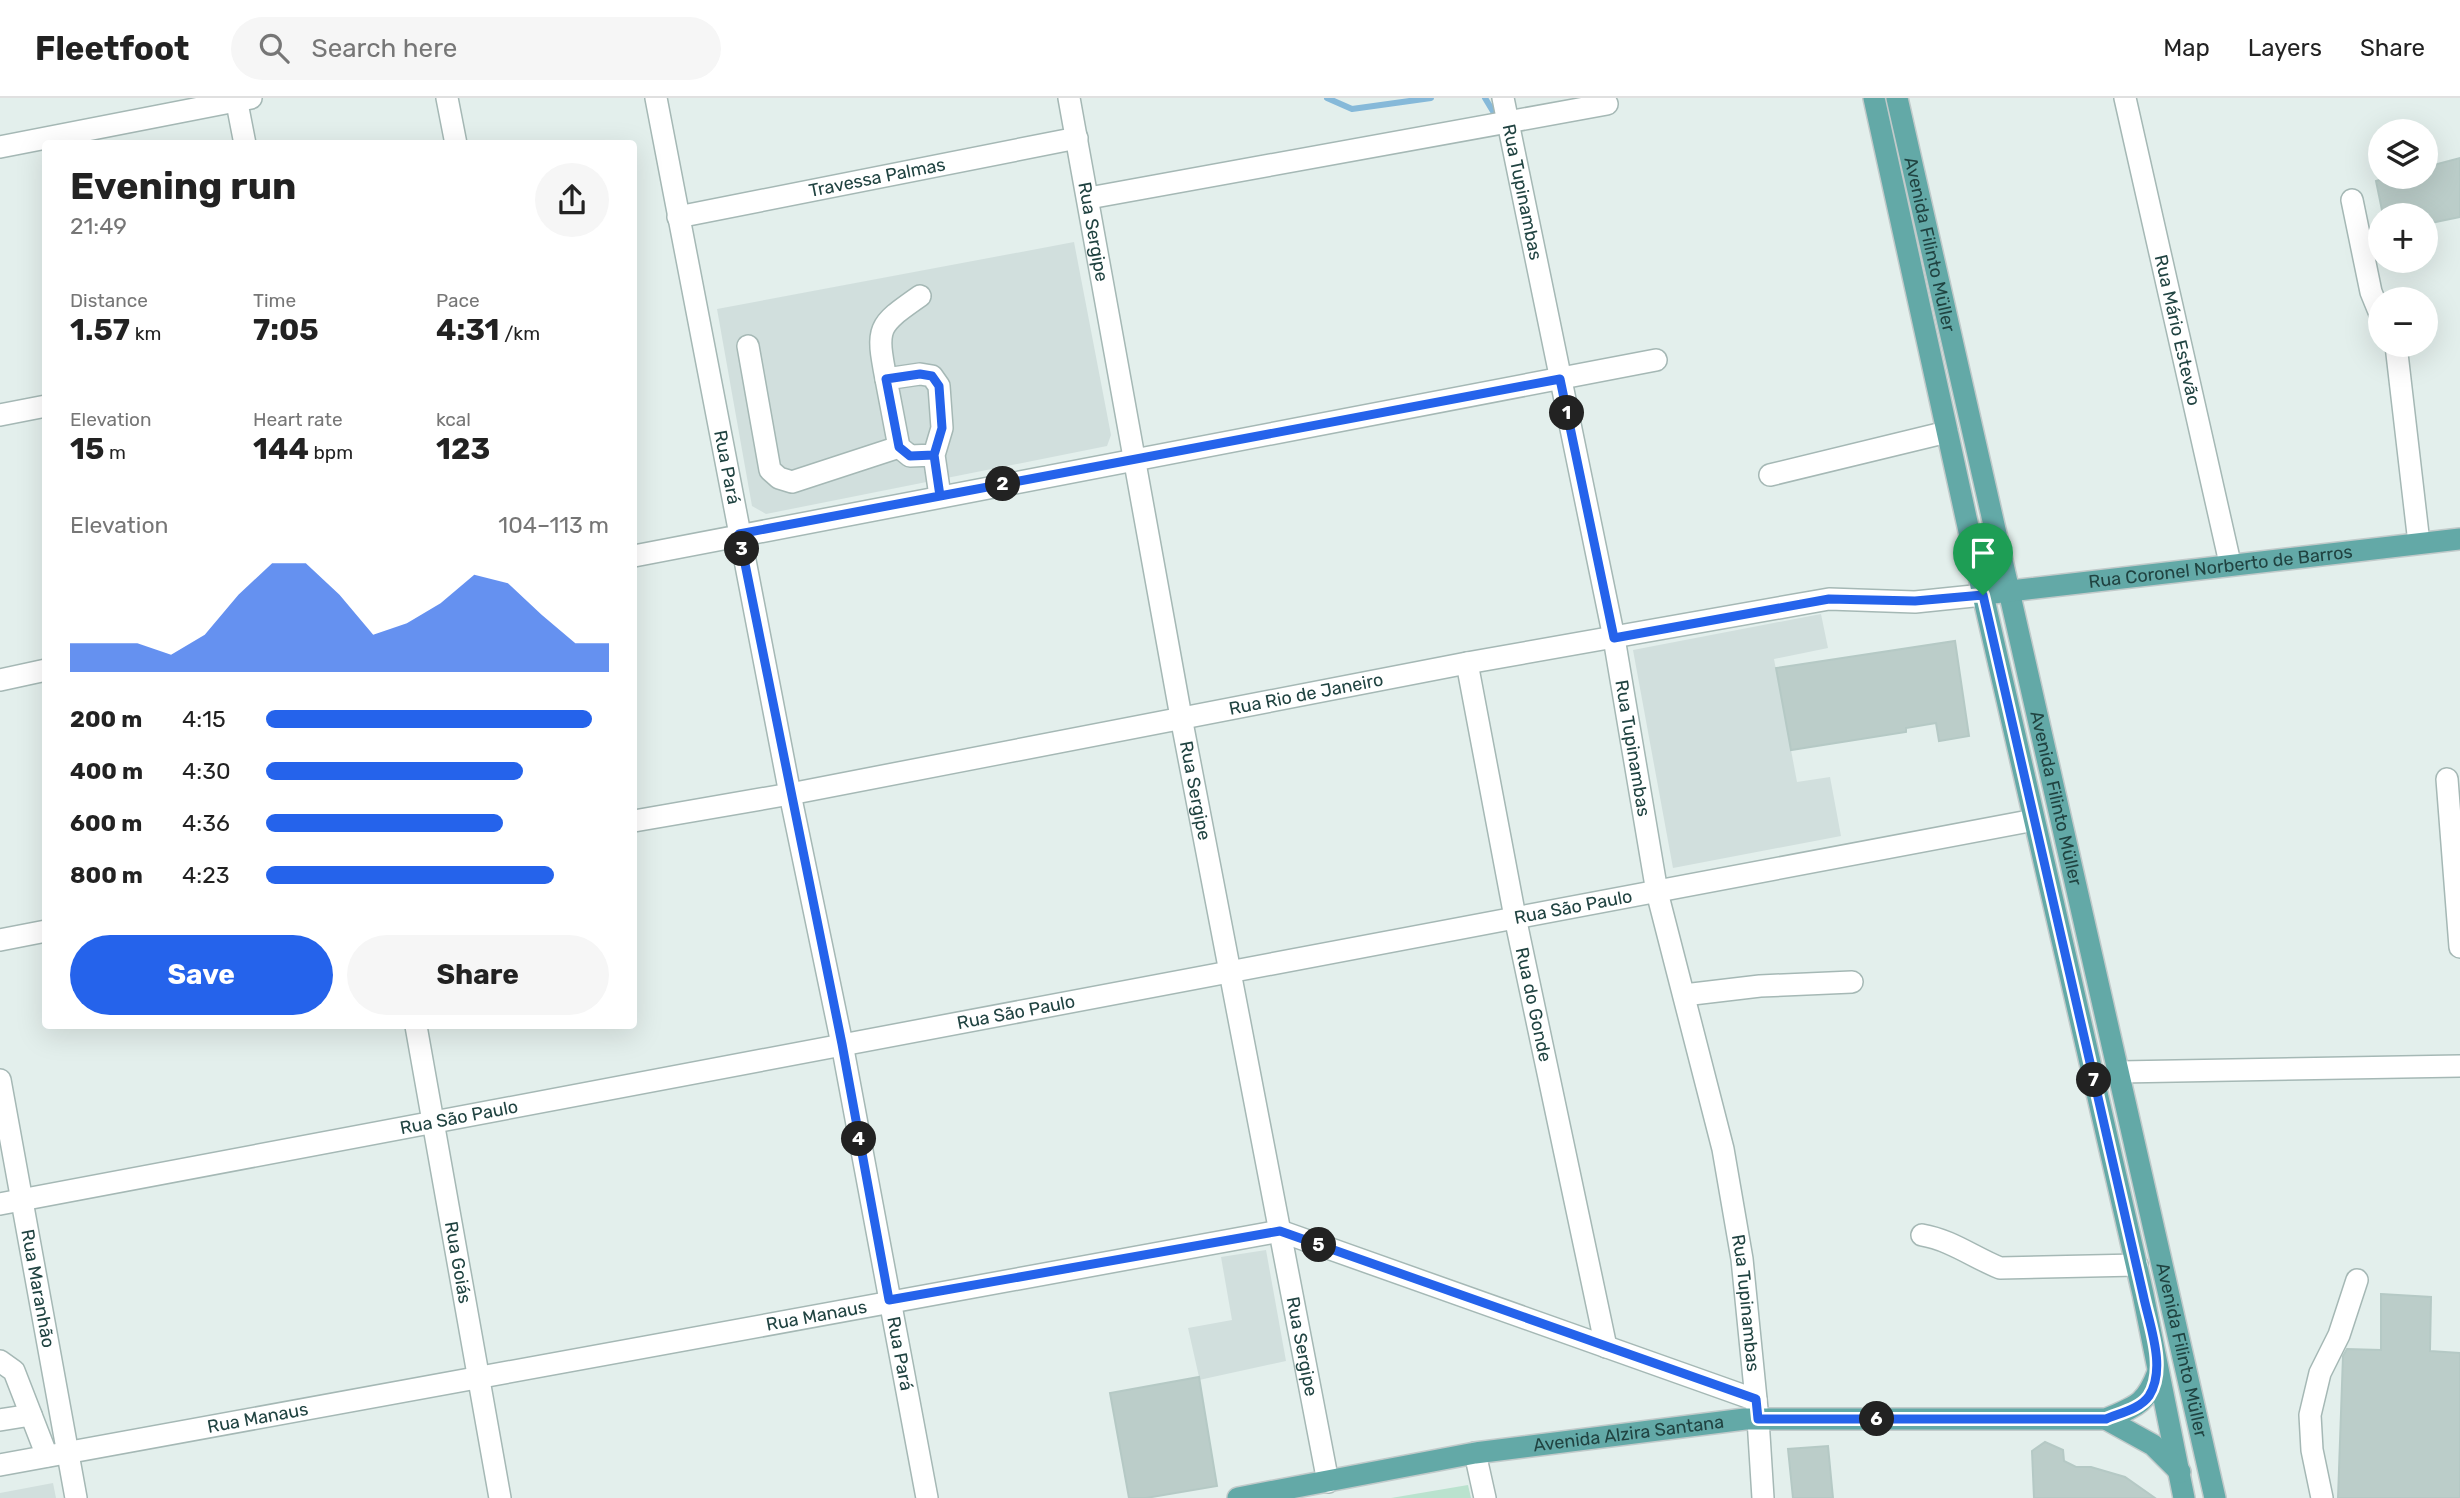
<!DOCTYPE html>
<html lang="en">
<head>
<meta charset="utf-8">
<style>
	:root { --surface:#fff; --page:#f6f6f6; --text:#222; --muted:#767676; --line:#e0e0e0; --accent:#2563eb }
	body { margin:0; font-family:Rubik,sans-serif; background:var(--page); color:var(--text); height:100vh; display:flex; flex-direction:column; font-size:26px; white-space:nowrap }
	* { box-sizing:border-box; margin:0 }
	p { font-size:23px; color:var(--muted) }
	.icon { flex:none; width:38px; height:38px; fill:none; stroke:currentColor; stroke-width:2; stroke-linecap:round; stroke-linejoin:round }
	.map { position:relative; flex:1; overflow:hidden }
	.details { position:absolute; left:42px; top:42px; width:595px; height:889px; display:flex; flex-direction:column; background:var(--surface); border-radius:7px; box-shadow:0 7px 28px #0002 }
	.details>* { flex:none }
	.tools { position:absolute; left:2368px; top:21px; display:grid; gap:14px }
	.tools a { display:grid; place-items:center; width:70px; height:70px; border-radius:50%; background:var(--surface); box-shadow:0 7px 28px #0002; font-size:35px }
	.pin { position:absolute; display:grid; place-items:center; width:60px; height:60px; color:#fff; margin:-72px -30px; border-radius:50% 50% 50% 0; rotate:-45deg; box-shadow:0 0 7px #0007 }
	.pin .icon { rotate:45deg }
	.km { position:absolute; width:35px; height:35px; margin:-18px; border-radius:50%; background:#222; color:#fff; font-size:19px; line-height:35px; text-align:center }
	.round { display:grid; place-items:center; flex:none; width:74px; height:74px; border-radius:37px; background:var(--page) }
	.head { display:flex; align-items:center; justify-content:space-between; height:119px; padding:0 28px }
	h1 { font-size:38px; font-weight:700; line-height:52px }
	.figures { display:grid; grid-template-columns:repeat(3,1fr); gap:10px; height:119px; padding:7px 28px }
	.figures div { display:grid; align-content:center }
	.figures b { font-size:30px; font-weight:700 }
	.figures small { font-size:19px; font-weight:400 }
	.figures p { font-size:19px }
	.chart { height:196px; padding:14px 28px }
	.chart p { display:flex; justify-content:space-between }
	.chart svg { width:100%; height:126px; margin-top:7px; fill:var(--accent); opacity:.7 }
	.cta { display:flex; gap:14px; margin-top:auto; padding:14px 28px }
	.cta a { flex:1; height:80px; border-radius:42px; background:var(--accent); color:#fff; font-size:28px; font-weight:700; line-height:80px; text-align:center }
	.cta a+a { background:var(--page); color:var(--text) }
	ul { padding:0 28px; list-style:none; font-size:23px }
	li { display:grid; grid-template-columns:112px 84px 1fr; align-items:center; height:52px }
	li i { height:18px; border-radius:9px; background:var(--accent) }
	header { display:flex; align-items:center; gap:42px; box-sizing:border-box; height:98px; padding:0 35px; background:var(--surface); border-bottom:2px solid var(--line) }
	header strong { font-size:33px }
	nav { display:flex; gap:38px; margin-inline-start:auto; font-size:24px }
	.search { width:490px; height:63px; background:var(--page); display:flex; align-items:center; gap:18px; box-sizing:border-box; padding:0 24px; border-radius:38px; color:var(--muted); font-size:26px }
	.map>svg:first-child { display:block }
</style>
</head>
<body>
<header>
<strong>Fleetfoot</strong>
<div class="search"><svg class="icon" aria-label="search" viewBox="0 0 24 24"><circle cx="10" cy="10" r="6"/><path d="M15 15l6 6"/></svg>Search here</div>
<nav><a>Map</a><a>Layers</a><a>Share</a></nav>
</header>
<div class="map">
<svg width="2460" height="1400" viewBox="0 0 2460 1400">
	<rect width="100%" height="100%" fill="#e3efec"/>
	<path fill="#d1dfdd" d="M1074 144 1111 337 1107 348 766 416 752 408 717 211Z
		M1821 516 1828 550 1774 561 1797 684 1830 679 1841 738 1673 770 1633 552Z
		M1266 1152 1286 1263 1199 1282 1217 1388 1146 1400H1129L1110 1295 1199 1279 1188 1230 1232 1222 1221 1159Z
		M53 1385 56 1400H0V1395Z"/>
	<path fill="#bae2ce" d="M1468 1387 1471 1400H1391Z"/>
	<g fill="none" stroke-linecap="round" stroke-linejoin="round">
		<path stroke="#86b9d9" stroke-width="6" d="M1327 0 1352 11 1431 0
			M1485 0 1494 15"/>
	</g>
	<path fill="#bbcdc9" stroke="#b5c9c5" stroke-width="2" d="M2460 60V119L2426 126V117H2383L2376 83 2390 79H2426V69Z
		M1955 543 1969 638 1939 643 1936 625 1906 630V634L1791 652 1776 570Z
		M2381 1196 2431 1199 2430 1253 2460 1255V1400H2338L2343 1258 2347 1251 2381 1252Z
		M1199 1279 1217 1388 1146 1400H1129L1110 1295Z
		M2045 1344 2063 1352 2064 1363 2076 1369H2091L2125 1379 2155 1400H2034L2032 1353Z
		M1828 1348 1833 1400H1793L1788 1351Z"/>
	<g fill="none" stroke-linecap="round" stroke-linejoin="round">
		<defs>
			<g id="minor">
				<path d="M236 0 245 46"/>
				<path d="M447 0 456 46"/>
				<path id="s1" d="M656 0 790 696 842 946 927 1400"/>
				<path id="s2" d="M1069 0 1181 619 1328 1384"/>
				<path id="s3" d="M1503 0 1614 540 1657 794 1723 1051 1742 1161 1758 1321 1763 1400"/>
				<path id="s4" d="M2125 0 2230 465"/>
				<path d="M0 49 251 0"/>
				<path d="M1089 100 1607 6"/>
				<path d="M2352 102 2371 194 2380 216"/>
				<path id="s5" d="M678 119 1077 40"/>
				<path d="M2396 247 2419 445"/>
				<path d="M748 248 770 372 779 380 792 384 899 349"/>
				<path d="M886 281C876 229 877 228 920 198"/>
				<path d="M0 317 46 308"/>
				<path d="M934 357 910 358 899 349 886 281 920 276 932 278 939 288 942 330 934 357 940 398"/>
				<path d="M1770 377 1947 334"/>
				<path d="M634 458 1656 262"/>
				<path id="s6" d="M1467 565 1515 819 1606 1249"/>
				<path d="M0 582 46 572"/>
				<path d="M2447 681 2460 849"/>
				<path id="s7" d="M634 723 790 696 1467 565 1829 501 1915 504 1983 497"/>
				<path d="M0 842 46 833"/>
				<path d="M1684 897 1760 888 1852 884"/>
				<path id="s8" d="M416 928 500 1400"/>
				<path d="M2120 974 2460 968"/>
				<path id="s9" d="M0 982 76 1400"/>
				<path id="s10" d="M0 1106 2034 722"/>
				<path d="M1922 1137C1951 1142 1973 1159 2000 1170L2137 1167"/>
				<path d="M0 1263 14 1273 47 1358"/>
				<path d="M0 1322 31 1317"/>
				<path d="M1475 1355 1485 1400"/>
				<path id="s11" d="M0 1367 1280 1133 1756 1302"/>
				<path d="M2322 1400 2312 1352 2310 1317 2320 1275 2339 1237 2357 1182"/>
			</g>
			<g id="major">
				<path d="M1874 0 1983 497 2143 1196 2184 1400"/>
				<path id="s12" d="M1897 0C2001 467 2111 933 2215 1400"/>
				<path id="s13" d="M1993 495 2460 441"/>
				<path d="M2106 1321 2153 1347 2180 1374"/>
				<path id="s14" d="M1238 1400 1475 1355 1745 1321H2106C2137 1308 2146 1306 2158 1274"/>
			</g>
		</defs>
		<use href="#minor" stroke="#a5b8b5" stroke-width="24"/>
		<use href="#major" stroke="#c1caca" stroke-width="24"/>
		<use href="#minor" stroke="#fff" stroke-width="21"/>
		<use href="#major" stroke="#63a9a7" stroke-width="21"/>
	</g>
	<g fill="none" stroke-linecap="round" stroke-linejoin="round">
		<defs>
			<path id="route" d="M1983 497 1915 503 1829 501 1614 540 1560 281 940 398 934 357 910 358 899 349 886 281 920 276 932 278 939 288 942 330 934 357 940 398 739 436 842 946 889 1202 1280 1133 1756 1301 1758 1321H2106C2120 1315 2140 1311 2149 1298 2167 1270 2149 1226 2143 1196L1983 497"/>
		</defs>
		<use href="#route" stroke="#fff" stroke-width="14"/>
		<use href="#route" stroke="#2563eb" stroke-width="9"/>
	</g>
	<g text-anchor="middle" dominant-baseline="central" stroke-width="5" stroke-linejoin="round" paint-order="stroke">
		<g font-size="18" fill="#204341" stroke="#f5faf9">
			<text stroke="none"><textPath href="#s5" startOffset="203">Travessa Palmas</textPath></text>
			<text stroke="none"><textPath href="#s3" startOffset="96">Rua Tupinambas</textPath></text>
			<text stroke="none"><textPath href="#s2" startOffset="136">Rua Sergipe</textPath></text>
			<text stroke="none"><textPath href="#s12" startOffset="150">Avenida Filinto Müller</textPath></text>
			<text stroke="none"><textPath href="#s4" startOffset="238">Rua Mário Estevão</textPath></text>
			<text stroke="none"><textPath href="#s1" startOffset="376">Rua Pará</textPath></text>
			<text stroke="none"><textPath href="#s13" startOffset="229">Rua Coronel Norberto de Barros</textPath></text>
			<text stroke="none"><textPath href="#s7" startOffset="684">Rua Rio de Janeiro</textPath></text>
			<text stroke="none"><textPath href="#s3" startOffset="663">Rua Tupinambas</textPath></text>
			<text stroke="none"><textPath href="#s2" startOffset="704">Rua Sergipe</textPath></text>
			<text stroke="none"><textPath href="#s12" startOffset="718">Avenida Filinto Müller</textPath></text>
			<text stroke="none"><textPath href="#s10" startOffset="1601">Rua São Paulo</textPath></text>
			<text stroke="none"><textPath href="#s6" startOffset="348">Rua do Gonde</textPath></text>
			<text stroke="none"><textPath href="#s10" startOffset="1034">Rua São Paulo</textPath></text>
			<text stroke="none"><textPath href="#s10" startOffset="467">Rua São Paulo</textPath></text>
			<text stroke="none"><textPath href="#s8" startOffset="240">Rua Goiás</textPath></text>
			<text stroke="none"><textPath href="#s9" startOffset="212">Rua Maranhão</textPath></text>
			<text stroke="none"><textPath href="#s3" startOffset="1230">Rua Tupinambas</textPath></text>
			<text stroke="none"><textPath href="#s11" startOffset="830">Rua Manaus</textPath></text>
			<text stroke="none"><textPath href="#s2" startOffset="1270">Rua Sergipe</textPath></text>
			<text stroke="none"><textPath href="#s12" startOffset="1284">Avenida Filinto Müller</textPath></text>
			<text stroke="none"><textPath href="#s1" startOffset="1279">Rua Pará</textPath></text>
			<text stroke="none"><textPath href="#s11" startOffset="262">Rua Manaus</textPath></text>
			<text stroke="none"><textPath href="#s14" startOffset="396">Avenida Alzira Santana</textPath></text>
		</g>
	</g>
</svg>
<div class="tools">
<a><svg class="icon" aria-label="layers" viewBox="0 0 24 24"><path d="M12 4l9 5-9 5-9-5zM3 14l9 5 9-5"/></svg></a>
<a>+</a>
<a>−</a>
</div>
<div class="pin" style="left:1983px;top:497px;background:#1e9e55"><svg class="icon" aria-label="arrive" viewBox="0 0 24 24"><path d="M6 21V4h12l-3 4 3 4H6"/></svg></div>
<b class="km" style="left:1567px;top:315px">1</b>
<b class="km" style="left:1003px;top:386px">2</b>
<b class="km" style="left:742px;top:451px">3</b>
<b class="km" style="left:859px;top:1041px">4</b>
<b class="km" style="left:1319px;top:1147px">5</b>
<b class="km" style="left:1877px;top:1321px">6</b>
<b class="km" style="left:2094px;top:982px">7</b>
<section class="details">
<div class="head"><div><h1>Evening run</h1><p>21:49</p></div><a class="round"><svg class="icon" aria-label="share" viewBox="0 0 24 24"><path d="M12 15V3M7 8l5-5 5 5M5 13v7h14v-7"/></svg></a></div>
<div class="figures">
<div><p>Distance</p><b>1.57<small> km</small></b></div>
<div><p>Time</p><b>7:05</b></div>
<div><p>Pace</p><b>4:31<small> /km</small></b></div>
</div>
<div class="figures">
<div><p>Elevation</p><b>15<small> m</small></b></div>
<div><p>Heart rate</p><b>144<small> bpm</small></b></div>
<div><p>kcal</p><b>123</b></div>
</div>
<div class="chart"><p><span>Elevation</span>104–113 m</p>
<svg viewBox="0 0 160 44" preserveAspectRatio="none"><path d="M0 44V34L10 34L20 34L30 38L40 31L50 17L60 6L70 6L80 17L90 31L100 27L110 20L120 10L130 13L140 24L150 34L160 34V44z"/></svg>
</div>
<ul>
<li><b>200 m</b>4:15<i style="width:95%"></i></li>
<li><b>400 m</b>4:30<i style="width:75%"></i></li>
<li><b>600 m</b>4:36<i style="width:69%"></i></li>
<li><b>800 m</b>4:23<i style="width:84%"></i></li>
</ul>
<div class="cta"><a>Save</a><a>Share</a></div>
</section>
</div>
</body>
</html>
